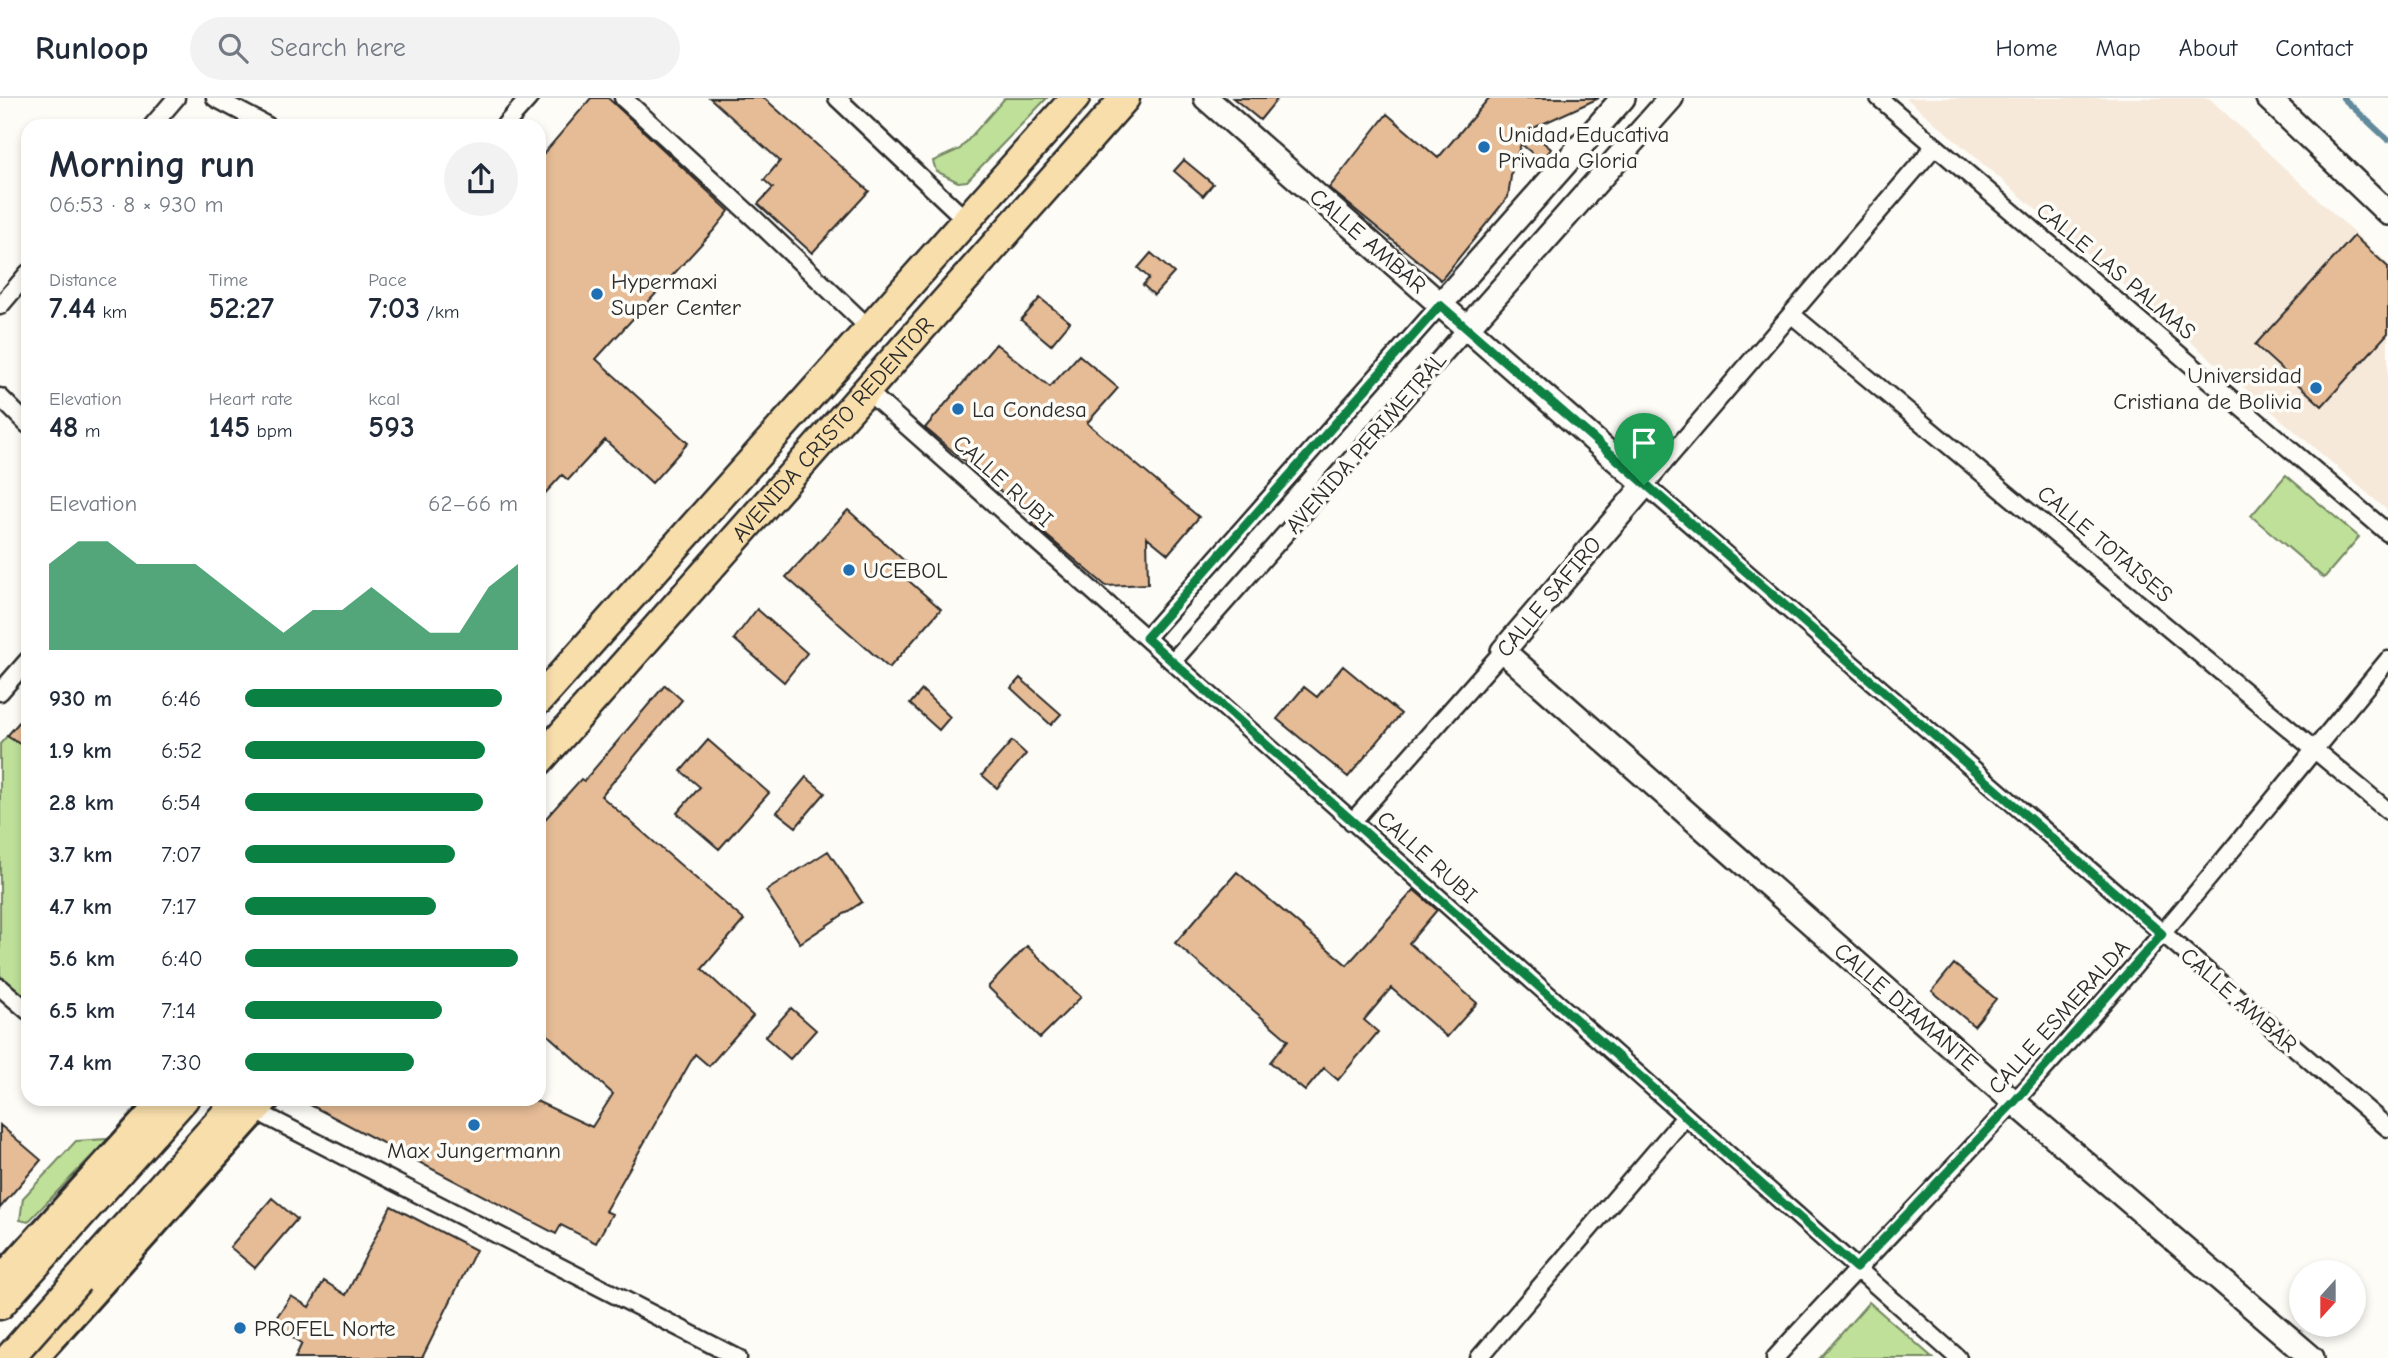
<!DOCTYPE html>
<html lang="en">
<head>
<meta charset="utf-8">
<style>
	:root { --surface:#fff; --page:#f2f2f3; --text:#1f2937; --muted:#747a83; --line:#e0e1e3; --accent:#0b8043 }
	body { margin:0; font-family:"Comic Neue",sans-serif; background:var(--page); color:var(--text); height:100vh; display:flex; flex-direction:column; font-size:26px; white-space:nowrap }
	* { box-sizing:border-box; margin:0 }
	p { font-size:23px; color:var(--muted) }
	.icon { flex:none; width:38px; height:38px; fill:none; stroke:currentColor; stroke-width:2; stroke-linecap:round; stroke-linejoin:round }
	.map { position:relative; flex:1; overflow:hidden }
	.details { position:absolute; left:21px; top:21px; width:525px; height:987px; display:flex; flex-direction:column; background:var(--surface); border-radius:21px; box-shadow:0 4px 10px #0003 }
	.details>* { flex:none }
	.needle { width:46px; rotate:201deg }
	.fabs { position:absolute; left:2289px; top:1162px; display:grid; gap:14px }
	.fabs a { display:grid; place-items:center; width:77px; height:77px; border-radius:50%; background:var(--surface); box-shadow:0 4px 10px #0003; font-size:35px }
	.pin { position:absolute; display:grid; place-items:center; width:60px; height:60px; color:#fff; margin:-72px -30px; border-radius:50% 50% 50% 0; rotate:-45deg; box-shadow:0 0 7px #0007 }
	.pin .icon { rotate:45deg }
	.round { display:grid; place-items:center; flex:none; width:74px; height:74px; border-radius:37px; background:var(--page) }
	.head { display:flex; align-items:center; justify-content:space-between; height:119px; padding:0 28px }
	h1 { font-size:38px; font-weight:700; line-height:52px }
	.stats { display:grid; grid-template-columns:repeat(3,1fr); gap:10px; height:119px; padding:7px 28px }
	.stats div { display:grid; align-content:center }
	.stats b { font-size:30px; font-weight:700 }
	.stats small { font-size:19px; font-weight:400 }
	.stats p { font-size:19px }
	.chart { height:196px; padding:14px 28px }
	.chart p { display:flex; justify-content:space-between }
	.chart svg { width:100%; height:126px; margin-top:7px; fill:var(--accent); opacity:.7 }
	ul { padding:0 28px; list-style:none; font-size:23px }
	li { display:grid; grid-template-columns:112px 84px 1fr; align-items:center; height:52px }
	li i { height:18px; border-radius:9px; background:var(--accent) }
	header { display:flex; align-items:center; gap:42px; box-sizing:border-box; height:98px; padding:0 35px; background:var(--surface); border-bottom:2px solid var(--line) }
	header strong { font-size:33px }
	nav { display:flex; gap:38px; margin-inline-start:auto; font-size:24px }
	.search { width:490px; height:63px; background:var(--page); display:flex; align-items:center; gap:18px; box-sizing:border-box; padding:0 24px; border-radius:38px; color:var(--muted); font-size:26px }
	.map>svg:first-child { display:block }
</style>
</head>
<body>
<header>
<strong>Runloop</strong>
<div class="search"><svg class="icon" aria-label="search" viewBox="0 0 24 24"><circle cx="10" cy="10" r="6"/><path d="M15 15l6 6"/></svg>Search here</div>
<nav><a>Home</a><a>Map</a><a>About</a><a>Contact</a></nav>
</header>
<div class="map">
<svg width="2388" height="1260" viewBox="0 0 2388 1260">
	<rect width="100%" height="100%" fill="#fdfcf7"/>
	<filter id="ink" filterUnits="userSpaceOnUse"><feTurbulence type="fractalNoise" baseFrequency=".0143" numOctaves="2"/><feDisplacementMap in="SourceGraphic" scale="14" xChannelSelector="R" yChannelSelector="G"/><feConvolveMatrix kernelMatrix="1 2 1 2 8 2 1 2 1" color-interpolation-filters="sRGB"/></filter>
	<g filter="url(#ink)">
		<path fill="#f6e9da" d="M1906 0H2209L2388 166V413Z"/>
		<path fill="#bee099" stroke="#748662" stroke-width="2" d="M1005 0H1047L967 83 958 84 936 73 933 63 960 51Z
			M2286 377 2359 439 2324 480 2251 418Z
			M7 638 28 651V675L25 678 28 681V903L16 895 0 877V646Z
			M108 1041 28 1124 20 1122 23 1100 76 1043Z
			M1869 1204 1933 1260H1820Z"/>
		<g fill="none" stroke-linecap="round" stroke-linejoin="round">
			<path stroke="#628a9c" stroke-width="6" d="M2343 0 2388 42"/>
		</g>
		<path fill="#e6bc96" stroke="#2b2b2b" stroke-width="2" d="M591 0H608L729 113 714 132 596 261 688 345 652 385 605 342 568 382 562 377 539 402V61Z
			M710 0H764L869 93 812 155 758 106 773 90 764 82 780 63Z
			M1233 0H1278L1260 22Z
			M1489 0H1599L1529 32 1551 51 1542 63 1521 46 1512 71 1508 99 1441 182 1329 90 1387 16 1438 60Z
			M1184 62 1213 86 1203 98 1174 73Z
			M2354 138 2388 169V235L2322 308 2255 247Z
			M1151 155 1174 175 1154 197 1143 187 1149 180 1138 170Z
			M1040 200 1070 224 1051 247 1021 222Z
			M996 246 1050 289 1079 257 1118 290 1087 325 1199 419 1168 456 1147 439 1148 486 1106 488 1033 426 1035 422 925 330Z
			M848 412 910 468 901 476 941 511 889 570 786 479Z
			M757 511 807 555 784 584 734 541Z
			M1343 568 1401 616 1348 679 1277 621 1304 589 1317 599Z
			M1020 580 1061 616 1051 627 1011 590Z
			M665 587 682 602 601 698 744 822 702 871 753 918 709 968 695 956 605 1113 612 1116 596 1145 561 1127 556 1136 299 1001H532L592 1029 613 996 539 929V728L581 681 584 683Z
			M922 592 950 619 939 632 910 606Z
			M28 614V651L7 638Z
			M708 642 769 695 719 751 677 715 700 689 681 673Z
			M1012 643 1026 656 997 690 982 677Z
			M806 679 825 695 796 729 777 714Z
			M828 753 862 804 800 845 766 793Z
			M1237 774 1347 867 1414 792 1437 812 1409 845 1477 905 1447 939 1391 890 1364 922 1378 934 1338 982 1324 970 1305 993 1270 964 1288 942 1175 845Z
			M1027 848 1081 899 1040 940 988 889Z
			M1954 866 1996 901 1974 928 1932 893Z
			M791 910 816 932 790 961 765 939Z
			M0 1027 41 1062 0 1110Z
			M272 1100 297 1121 255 1170 230 1149Z
			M391 1108 476 1152 422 1260H295L302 1245 272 1226 291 1198 309 1209 324 1183 346 1197Z"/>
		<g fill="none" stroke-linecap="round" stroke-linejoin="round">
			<defs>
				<path id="street" d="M215 0 268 28
					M623 0 756 122 870 231
					M837 0 966 122
					M1879 0 2388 435
					M152 28 176 0
					M504 28 529 0
					M1935 48 1645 387 2388 1030
					M0 208 28 175
					M1791 216 2388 713
					M866 292 1958 1260
					M0 299 28 327
					M1146 540 1440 207
					M1173 563 1467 230
					M0 594 28 562
					M1352 724 1503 553
					M0 889 28 913
					M256 1013 738 1260
					M1479 1260 1685 1019
					M1775 1260C1853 1174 1935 1090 2014 1004 2145 862 2265 711 2388 562"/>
				<path id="secondary" d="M1206 0 1645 387 1503 553 2014 1004 2312 1260
					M2268 0 2388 115
					M1440 207 1623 0
					M1467 230 1671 0"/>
				<path id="primary" d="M0 1181 163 1001
					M35 1260 267 1001"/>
				<g id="highway">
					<path d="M539 602 1075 0"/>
					<path id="s1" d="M539 663 1125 0"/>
					<path d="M78 1182 239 1001"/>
					<path d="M0 1207 184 1001"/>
				</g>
			</defs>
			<use href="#street" stroke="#2b2b2b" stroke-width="21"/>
			<use href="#secondary" stroke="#2b2b2b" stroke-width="28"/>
			<use href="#primary" stroke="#2b2b2b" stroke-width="30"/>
			<use href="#highway" stroke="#2b2b2b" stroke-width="33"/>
			<use href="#street" stroke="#fdfcf7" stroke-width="16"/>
			<use href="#secondary" stroke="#fdfcf7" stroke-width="23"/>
			<use href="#primary" stroke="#f8deab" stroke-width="24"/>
			<use href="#highway" stroke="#f8deab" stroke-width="28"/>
			<defs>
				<path id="highway-bridge" d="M9 1260 78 1182"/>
			</defs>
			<use href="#highway-bridge" stroke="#2b2b2b" stroke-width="33" stroke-linecap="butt"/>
			<use href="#highway-bridge" stroke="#f8deab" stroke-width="28"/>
		</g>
	</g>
	<g fill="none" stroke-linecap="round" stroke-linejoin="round" filter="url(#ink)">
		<defs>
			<path id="route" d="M1440 207 2162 836 2014 1004 1856 1170 1146 540Z"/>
		</defs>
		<use href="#route" stroke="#fff" stroke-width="14"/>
		<use href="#route" stroke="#0b8043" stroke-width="9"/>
	</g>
	<g fill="#1f6fb2" stroke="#fdfcf7" stroke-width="2.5">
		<circle cx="1484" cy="49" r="7"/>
		<circle cx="597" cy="196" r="7"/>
		<circle cx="2316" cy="290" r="7"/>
		<circle cx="958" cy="311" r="7"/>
		<circle cx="849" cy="472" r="7"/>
		<circle cx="474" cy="1027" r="7"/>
		<circle cx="240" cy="1230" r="7"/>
	</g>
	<g text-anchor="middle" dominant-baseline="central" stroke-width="7" stroke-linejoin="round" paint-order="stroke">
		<g font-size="23" fill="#2b2b2b" stroke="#fdfcf7" text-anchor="start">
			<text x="1498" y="36">Unidad Educativa<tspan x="1498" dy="26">Privada Gloria</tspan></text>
			<text x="611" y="183">Hypermaxi<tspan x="611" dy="26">Super Center</tspan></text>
			<text x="2302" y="277" text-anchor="end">Universidad<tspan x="2302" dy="26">Cristiana de Bolivia</tspan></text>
			<text x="972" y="311">La Condesa</text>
			<text x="863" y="472">UCEBOL</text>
			<text x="474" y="1052" text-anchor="middle">Max Jungermann</text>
			<text x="254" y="1230">PROFEL Norte</text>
		</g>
		<g font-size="23" fill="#2b2b2b" stroke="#fdfcf7">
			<text transform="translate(1368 143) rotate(41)">CALLE AMBAR</text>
			<text transform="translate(2116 173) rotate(40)">CALLE LAS PALMAS</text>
			<text stroke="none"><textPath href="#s1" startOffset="443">AVENIDA CRISTO REDENTOR</textPath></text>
			<text transform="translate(1366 345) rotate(-49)">AVENIDA PERIMETRAL</text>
			<text transform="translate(1003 383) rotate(42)">CALLE RUBI</text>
			<text transform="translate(2105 446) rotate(40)">CALLE TOTAISES</text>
			<text transform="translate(1549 499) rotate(-50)">CALLE SAFIRO</text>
			<text transform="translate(1427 759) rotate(42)">CALLE RUBI</text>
			<text transform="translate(2239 902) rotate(41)">CALLE AMBAR</text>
			<text transform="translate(1906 909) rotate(41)">CALLE DIAMANTE</text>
			<text transform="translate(2059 919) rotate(-48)">CALLE ESMERALDA</text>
		</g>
	</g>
</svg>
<div class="fabs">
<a><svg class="needle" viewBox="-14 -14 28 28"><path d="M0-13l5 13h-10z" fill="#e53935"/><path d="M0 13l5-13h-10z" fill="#747a83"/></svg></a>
</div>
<div class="pin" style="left:1644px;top:387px;background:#1e9e55"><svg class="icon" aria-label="arrive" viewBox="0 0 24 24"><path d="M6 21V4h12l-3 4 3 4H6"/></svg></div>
<section class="details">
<div class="head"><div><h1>Morning run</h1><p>06:53 · 8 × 930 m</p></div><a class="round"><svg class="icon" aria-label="share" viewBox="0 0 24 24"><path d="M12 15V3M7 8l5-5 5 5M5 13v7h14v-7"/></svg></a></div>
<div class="stats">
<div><p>Distance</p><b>7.44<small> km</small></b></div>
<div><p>Time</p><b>52:27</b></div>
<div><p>Pace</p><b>7:03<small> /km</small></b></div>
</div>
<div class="stats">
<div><p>Elevation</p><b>48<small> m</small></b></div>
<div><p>Heart rate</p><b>145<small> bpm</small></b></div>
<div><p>kcal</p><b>593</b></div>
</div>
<div class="chart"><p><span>Elevation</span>62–66 m</p>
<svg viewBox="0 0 160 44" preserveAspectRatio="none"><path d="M0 44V14L10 6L20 6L30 14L40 14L50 14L60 22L70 30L80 38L90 30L100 30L110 22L120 30L130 38L140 38L150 22L160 14V44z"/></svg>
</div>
<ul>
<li><b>930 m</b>6:46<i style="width:94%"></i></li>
<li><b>1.9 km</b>6:52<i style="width:88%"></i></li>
<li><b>2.8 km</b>6:54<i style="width:87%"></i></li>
<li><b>3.7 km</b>7:07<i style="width:77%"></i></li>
<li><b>4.7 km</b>7:17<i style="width:70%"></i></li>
<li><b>5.6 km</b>6:40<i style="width:100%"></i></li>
<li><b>6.5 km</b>7:14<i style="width:72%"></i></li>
<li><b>7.4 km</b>7:30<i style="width:62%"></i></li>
</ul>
</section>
</div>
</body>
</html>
